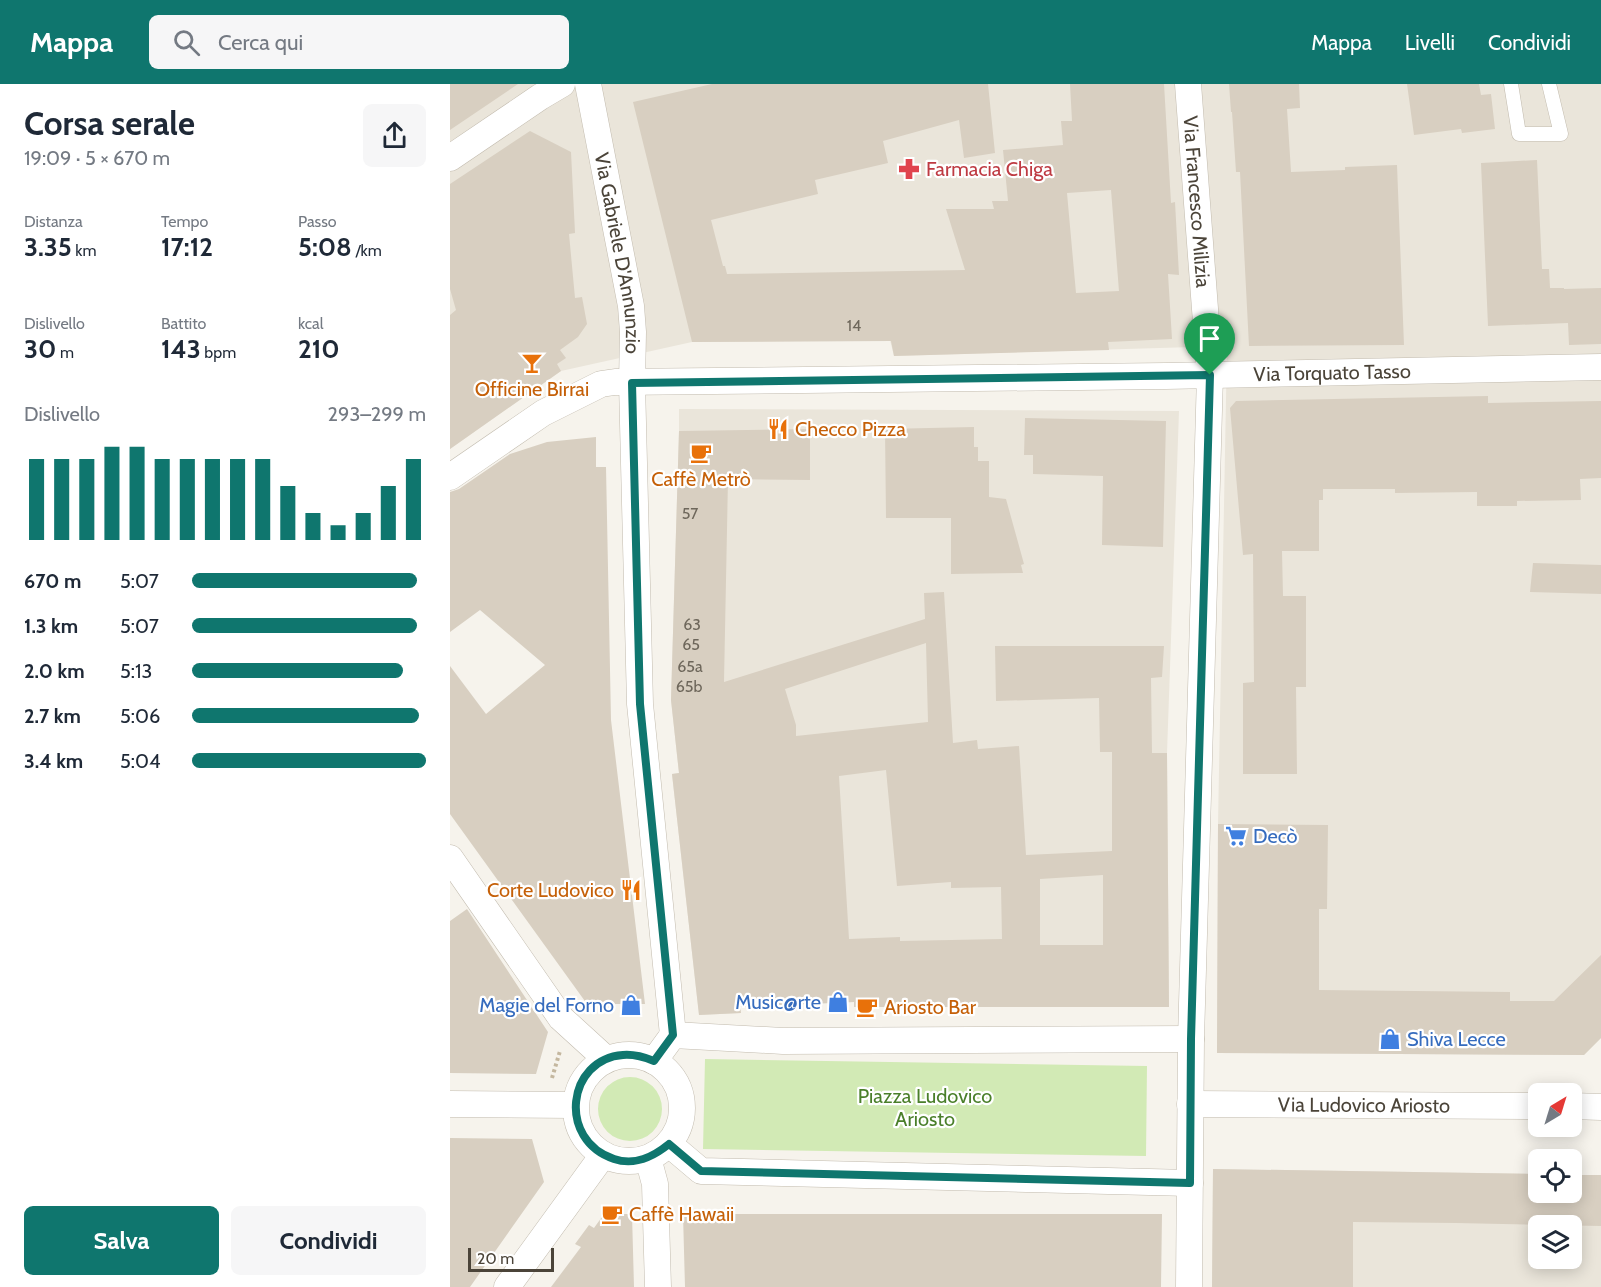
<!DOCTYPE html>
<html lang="it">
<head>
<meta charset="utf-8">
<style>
	:root { --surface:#fff; --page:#f6f6f7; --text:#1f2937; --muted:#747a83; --accent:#0f766e }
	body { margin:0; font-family:Cabin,sans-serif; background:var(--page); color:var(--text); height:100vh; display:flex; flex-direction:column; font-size:22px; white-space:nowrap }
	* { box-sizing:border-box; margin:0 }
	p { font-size:20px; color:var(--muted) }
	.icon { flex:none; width:33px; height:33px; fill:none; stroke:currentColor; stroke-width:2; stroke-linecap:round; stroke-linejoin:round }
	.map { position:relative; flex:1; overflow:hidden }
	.drawer { display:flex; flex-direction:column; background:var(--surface); width:450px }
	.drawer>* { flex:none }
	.needle { width:39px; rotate:38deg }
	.controls { position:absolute; left:1078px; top:999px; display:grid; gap:12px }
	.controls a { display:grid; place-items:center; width:54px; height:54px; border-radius:9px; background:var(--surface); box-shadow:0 3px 15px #0003; font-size:30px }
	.scale { position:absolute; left:18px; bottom:15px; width:86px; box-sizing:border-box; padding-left:6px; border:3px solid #4b4439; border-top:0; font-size:16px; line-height:21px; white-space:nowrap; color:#4b4439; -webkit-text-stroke:4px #fff; paint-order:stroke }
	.pin { position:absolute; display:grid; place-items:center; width:51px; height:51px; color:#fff; margin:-62px -26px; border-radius:50% 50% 50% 0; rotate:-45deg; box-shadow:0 0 6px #0007 }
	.pin .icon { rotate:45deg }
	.round { display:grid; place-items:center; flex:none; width:63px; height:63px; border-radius:9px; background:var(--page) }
	.head { display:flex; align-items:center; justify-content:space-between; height:102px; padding:0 24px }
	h1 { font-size:33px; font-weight:800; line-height:45px }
	.figures { display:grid; grid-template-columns:repeat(3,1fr); gap:9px; height:102px; padding:6px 24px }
	.figures div { display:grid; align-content:center }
	.figures b { font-size:26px; font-weight:800 }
	.figures small { font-size:16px; font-weight:400 }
	.figures p { font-size:16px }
	.chart { height:168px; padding:12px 24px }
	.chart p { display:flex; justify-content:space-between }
	.chart svg { width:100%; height:108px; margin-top:6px; stroke:var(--accent); stroke-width:6 }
	.action { display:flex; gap:12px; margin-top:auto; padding:12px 24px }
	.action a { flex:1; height:69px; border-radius:9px; background:var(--accent); color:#fff; font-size:24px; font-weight:800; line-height:69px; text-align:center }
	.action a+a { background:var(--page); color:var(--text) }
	ul { padding:0 24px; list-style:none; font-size:20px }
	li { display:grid; grid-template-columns:96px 72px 1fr; align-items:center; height:45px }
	li i { height:15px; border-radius:8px; background:var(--accent) }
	header { display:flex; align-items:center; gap:36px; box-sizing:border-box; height:84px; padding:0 30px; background:var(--accent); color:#fff }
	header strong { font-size:28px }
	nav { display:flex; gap:33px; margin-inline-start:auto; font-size:21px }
	.search { width:420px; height:54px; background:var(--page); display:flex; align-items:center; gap:15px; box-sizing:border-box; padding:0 21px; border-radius:9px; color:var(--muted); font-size:22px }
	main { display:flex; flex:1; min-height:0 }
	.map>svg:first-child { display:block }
</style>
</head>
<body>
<header>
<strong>Mappa</strong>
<div class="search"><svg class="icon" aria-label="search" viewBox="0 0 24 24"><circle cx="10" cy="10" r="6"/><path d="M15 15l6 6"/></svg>Cerca qui</div>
<nav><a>Mappa</a><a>Livelli</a><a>Condividi</a></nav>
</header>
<main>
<section class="drawer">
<div class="head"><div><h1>Corsa serale</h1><p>19:09 · 5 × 670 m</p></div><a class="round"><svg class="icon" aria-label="share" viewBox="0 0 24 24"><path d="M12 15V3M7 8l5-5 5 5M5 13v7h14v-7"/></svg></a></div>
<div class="figures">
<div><p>Distanza</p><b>3.35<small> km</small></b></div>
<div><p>Tempo</p><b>17:12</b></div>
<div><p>Passo</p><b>5:08<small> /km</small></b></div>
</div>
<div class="figures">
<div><p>Dislivello</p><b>30<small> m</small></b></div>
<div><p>Battito</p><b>143<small> bpm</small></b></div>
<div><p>kcal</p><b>210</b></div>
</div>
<div class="chart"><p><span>Dislivello</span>293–299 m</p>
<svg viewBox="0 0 160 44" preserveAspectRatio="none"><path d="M5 44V11M15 44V11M25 44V11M35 44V6M45 44V6M55 44V11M65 44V11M75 44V11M85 44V11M95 44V11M105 44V22M115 44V33M125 44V38M135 44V33M145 44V22M155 44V11"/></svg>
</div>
<ul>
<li><b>670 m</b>5:07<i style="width:96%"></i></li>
<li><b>1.3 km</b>5:07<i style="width:96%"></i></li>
<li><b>2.0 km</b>5:13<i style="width:90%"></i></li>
<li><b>2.7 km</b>5:06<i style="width:97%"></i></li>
<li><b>3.4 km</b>5:04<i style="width:100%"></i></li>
</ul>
<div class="action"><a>Salva</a><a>Condividi</a></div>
</section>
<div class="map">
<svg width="1151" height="1203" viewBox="0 0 1151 1203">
	<rect width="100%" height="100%" fill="#f6f3ec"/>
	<path fill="#eae5da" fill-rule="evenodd" d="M0 0H1151V954L1134 971 767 969 768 740 777 262 444 272 440 256 242 258 111 287 0 365Z
		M229 325 729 327 717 669 719 923H404V918L290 923 291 929 249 931 222 690 229 689 221 616 229 347Z
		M763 1085 1089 1090V1108H1122V1091H1151V1203H762ZM1089 1142H1122V1174H1089Z"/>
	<path fill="#d2eab5" d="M255 975 697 982 696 1072 253 1065Z
		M148 1025a32 32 0 1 1 64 0a32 32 0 1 1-64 0Z"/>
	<path fill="#d8cfc1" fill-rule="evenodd" d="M0 0H68L0 46Z
		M262 0H538L545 69 514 74 509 36 433 57 438 79 365 96 368 110 261 136 273 182H275L277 190 515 186 496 125H544L542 117H558L553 66 613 61 611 37H622L620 0H714L721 119 725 118 729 191 718 190 722 255 658 258 659 266 444 272 441 257 242 258 183 18ZM661 106 669 207 626 209 617 109Z
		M779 0H849L850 24 837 25 841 88 895 86V83L947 81 954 261 799 262 790 88H786L782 28H781Z
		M957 0H1029L1031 11 1041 10 1045 45 1012 49 1011 45 964 51Z
		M80 47 121 68 125 149 119 150 125 214 132 213 137 240 128 253 110 266 116 274 107 280 111 287 0 365V231L6 226 0 205V100Z
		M1087 76 1092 185H1099L1100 204H1114V205L1151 204V260L1119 261 1118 239 1038 242 1031 79Z
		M1038 312V319L1151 317V394L1130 395 1131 416 1067 417V422H1027V408L945 409V405H873V416H869V467H832L833 512H856V603H846L847 690H793V599L804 598 803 470 793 471 780 324 786 317Z
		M575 334 716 337 713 463 652 461 653 392 583 390V371H574Z
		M524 343V363H528V377H539V413L556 415 574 480 571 481 573 489 501 490V434H436L435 345Z
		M360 345V396L278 395 274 598 475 535 474 509 494 508 503 659 527 656 528 665 569 662 576 771 662 767V668H650L649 614 546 617 545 562H714L712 593 701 594 702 669H717L719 923H404V918L290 923 291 929 249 931 222 690 229 689 221 616 229 347ZM476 559 478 638 346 652V641L335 605ZM436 686 447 802 501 798V804L551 803 552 855 450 857V853L399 855 389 692ZM653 791V861H590V795Z
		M146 353V383H156L161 636 195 920H137L0 730V582L36 630 95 581 30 526 0 548V408L9 405 60 370 97 358Z
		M1083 479 1151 481V510L1080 508Z
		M768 740 878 741 877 825H869V906L1060 908V917H1104L1151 871V954L1134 971 767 969Z
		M17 825 98 948 86 990 0 989V837Z
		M0 1054 82 1055 94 1098 20 1203H0Z
		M763 1085 1089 1090V1108H1122V1091H1151V1142L1006 1139 903 1138V1203H762Z
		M154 1130H182L184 1203H101L131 1163 125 1160 139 1141 144 1144Z
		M233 1130H712L711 1203H235Z"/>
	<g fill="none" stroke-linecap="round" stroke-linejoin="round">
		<defs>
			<path id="service" d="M1061 0 1069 50H1111L1099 0"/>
			<g id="minor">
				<path id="s1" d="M138 0 181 222 183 248 182 299 190 620 223 951"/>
				<path id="s2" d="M738 0 760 291 741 955 739 1203"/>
				<path d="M0 74 90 13 112 0"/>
				<path id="s3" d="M0 393 93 329 151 300 165 298 716 292 1151 283"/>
				<path d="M0 774 111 934 156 975"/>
				<circle cx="179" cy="1024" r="53"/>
				<path d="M204 977 223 951 333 957 741 955"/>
				<path d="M0 1020 125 1021"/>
				<path id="s4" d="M740 1020 1089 1022"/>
				<path d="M1122 1022 1151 1023"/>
				<path d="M219 1060 251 1087 740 1099"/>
				<path d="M198 1074 205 1100 208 1203"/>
				<path d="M57 1203 153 1071"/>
			</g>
		</defs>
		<use href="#service" stroke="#c2bbae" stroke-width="15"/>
		<use href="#minor" stroke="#c2bbae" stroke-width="27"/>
		<path stroke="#c4b79f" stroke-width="4" stroke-dasharray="3 3" stroke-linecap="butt" d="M102 994 110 967"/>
		<use href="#service" stroke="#fff" stroke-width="14"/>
		<use href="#minor" stroke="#fff" stroke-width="26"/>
	</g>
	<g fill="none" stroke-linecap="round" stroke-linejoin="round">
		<defs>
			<path id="route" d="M760 291 741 955 740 1099 251 1087 219 1060C203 1073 185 1082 164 1075 107 1056 117 975 173 971 184 970 194 973 204 977L223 951 190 620 182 299Z"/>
		</defs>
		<use href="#route" stroke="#fff" stroke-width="12"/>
		<use href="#route" stroke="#0f766e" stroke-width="8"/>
	</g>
	<defs>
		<symbol id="pharmacy-bare" viewBox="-9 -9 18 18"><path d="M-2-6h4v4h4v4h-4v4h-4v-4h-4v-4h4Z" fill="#e0444e" stroke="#fff" stroke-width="2.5" paint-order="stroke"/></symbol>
		<symbol id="bar-bare" viewBox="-9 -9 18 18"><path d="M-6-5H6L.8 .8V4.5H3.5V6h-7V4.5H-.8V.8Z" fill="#e8710a" stroke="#fff" stroke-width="2.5" paint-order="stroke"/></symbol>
		<symbol id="restaurant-bare" viewBox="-9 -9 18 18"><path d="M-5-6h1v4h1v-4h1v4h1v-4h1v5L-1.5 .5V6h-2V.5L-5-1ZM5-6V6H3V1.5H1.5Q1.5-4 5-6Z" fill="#e8710a" stroke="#fff" stroke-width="2.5" paint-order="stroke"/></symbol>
		<symbol id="cafe-bare" viewBox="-9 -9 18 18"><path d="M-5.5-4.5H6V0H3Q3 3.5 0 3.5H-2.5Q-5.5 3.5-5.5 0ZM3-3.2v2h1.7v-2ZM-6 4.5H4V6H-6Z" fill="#e8710a" stroke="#fff" stroke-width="2.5" paint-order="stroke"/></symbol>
		<symbol id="supermarket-bare" viewBox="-9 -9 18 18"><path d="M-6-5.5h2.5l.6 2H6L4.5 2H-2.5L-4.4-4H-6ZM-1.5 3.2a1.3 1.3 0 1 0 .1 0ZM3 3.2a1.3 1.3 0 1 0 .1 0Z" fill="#3f7fe0" stroke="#fff" stroke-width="2.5" paint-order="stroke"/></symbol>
		<symbol id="shop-bare" viewBox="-9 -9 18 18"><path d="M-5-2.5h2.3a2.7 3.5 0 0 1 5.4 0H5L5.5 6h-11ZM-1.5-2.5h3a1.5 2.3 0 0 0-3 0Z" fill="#3f7fe0" stroke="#fff" stroke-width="2.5" paint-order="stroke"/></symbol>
	</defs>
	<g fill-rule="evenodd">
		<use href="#pharmacy-bare" x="444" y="70" width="30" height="30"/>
		<use href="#bar-bare" x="67" y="264" width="30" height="30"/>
		<use href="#restaurant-bare" x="313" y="330" width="30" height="30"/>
		<use href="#cafe-bare" x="236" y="354" width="30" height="30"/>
		<use href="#supermarket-bare" x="771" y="737" width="30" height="30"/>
		<use href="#restaurant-bare" x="166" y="791" width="30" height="30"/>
		<use href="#shop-bare" x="373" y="903" width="30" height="30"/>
		<use href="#shop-bare" x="166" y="906" width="30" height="30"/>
		<use href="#cafe-bare" x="402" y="908" width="30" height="30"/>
		<use href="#shop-bare" x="925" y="940" width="30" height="30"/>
		<use href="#cafe-bare" x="147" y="1115" width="30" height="30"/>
	</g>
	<g text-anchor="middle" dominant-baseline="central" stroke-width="4.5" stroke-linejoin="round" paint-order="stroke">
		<g font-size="16" fill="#6e675b">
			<text x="404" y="241">14</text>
			<text x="240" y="429">57</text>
			<text x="242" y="540">63</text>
			<text x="241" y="560">65</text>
			<text x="240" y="582">65a</text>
			<text x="239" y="602">65b</text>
		</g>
		<g font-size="20" fill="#be3a42" stroke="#fff" text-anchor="start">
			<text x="476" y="85">Farmacia Chiga</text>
		</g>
		<g font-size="20" fill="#4b4439" stroke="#fff">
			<text stroke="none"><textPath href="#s2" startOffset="118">Via Francesco Milizia</textPath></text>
			<text stroke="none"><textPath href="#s1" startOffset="172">Via Gabriele D'Annunzio</textPath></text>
			<text stroke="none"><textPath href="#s3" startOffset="909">Via Torquato Tasso</textPath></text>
			<text stroke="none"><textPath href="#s4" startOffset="174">Via Ludovico Ariosto</textPath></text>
		</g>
		<g font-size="20" fill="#c56008" stroke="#fff" text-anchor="start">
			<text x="82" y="305" text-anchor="middle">Officine Birrai</text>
			<text x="345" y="345">Checco Pizza</text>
			<text x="251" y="395" text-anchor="middle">Caffè Metrò</text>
			<text x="164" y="806" text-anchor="end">Corte Ludovico</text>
			<text x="434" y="923">Ariosto Bar</text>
			<text x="179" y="1130">Caffè Hawaii</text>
		</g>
		<g font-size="20" fill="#366cbe" stroke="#fff" text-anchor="start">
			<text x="803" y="752">Decò</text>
			<text x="371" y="918" text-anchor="end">Music@rte</text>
			<text x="164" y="921" text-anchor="end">Magie del Forno</text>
			<text x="957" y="955">Shiva Lecce</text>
		</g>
		<g font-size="20" fill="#4a7f2a" stroke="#fff">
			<text x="475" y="1012">Piazza Ludovico<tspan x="475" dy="23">Ariosto</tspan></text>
		</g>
	</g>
</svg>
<div class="controls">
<a><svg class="needle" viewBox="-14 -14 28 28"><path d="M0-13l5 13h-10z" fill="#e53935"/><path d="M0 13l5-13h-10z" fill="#747a83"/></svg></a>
<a><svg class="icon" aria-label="locate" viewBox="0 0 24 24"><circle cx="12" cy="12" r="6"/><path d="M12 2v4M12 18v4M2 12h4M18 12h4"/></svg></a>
<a><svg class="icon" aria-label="layers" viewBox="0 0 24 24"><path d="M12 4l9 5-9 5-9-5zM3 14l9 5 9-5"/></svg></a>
</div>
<div class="scale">20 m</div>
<div class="pin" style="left:760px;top:291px;background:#1e9e55"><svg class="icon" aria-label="arrive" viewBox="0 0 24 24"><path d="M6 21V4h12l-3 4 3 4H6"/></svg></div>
</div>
</main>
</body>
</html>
